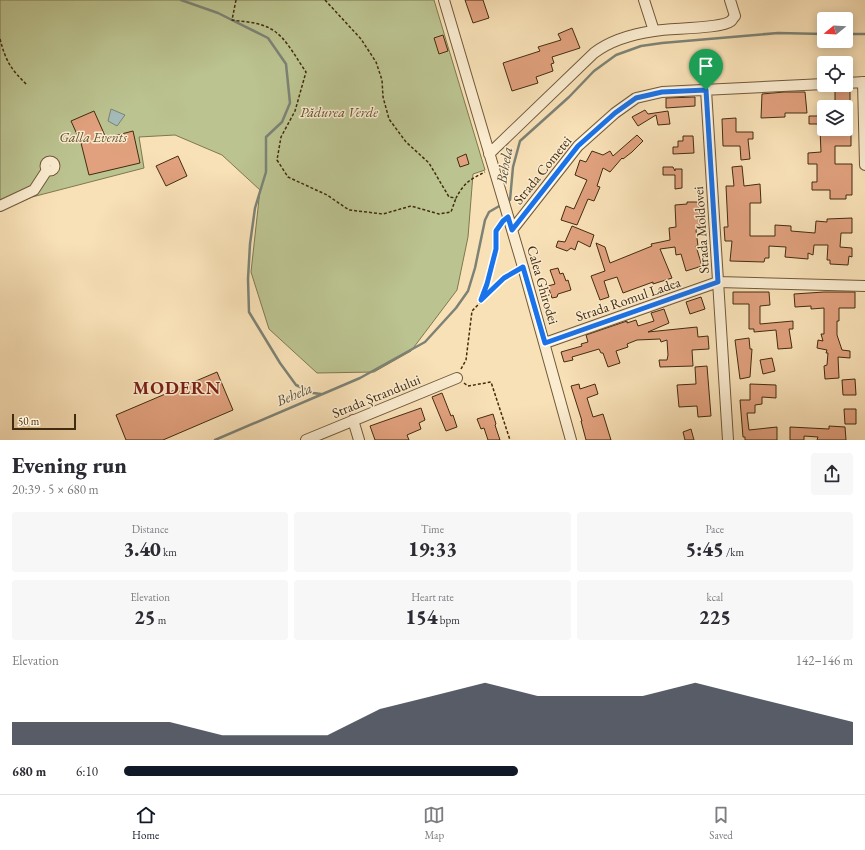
<!DOCTYPE html>
<html lang="en">
<head>
<meta charset="utf-8">
<style>
	:root { --surface:#fff; --page:#f7f7f7; --text:#2b2b33; --muted:#7c7c81; --line:#e1e1e2; --accent:#111827 }
	body { margin:0; font-family:"EB Garamond",serif; background:var(--page); color:var(--text); height:100vh; display:flex; flex-direction:column; font-size:15px; white-space:nowrap }
	* { box-sizing:border-box; margin:0 }
	p { font-size:13px; color:var(--muted) }
	.icon { flex:none; width:22px; height:22px; fill:none; stroke:currentColor; stroke-width:2; stroke-linecap:round; stroke-linejoin:round }
	.map { position:relative; height:440px; overflow:hidden }
	.panel { display:flex; flex-direction:column; background:var(--surface); flex:1 }
	.panel>* { flex:none }
	.needle { width:26px; rotate:252deg }
	.controls { position:absolute; left:817px; top:12px; display:grid; gap:8px }
	.controls a { display:grid; place-items:center; width:36px; height:36px; border-radius:4px; background:var(--surface); box-shadow:0 2px 10px #0003; font-size:20px }
	.scale { position:absolute; left:12px; bottom:10px; width:64px; box-sizing:border-box; padding-left:4px; border:2px solid #422c10; border-top:0; font-size:11px; line-height:14px; white-space:nowrap; color:#422c10; -webkit-text-stroke:3px #fbecd0; paint-order:stroke }
	.pin { position:absolute; display:grid; place-items:center; width:34px; height:34px; color:#fff; margin:-41px -17px; border-radius:50% 50% 50% 0; rotate:-45deg; box-shadow:0 0 4px #0007 }
	.pin .icon { rotate:45deg }
	.round { display:grid; place-items:center; flex:none; width:42px; height:42px; border-radius:4px; background:var(--page) }
	.summary { display:flex; align-items:center; justify-content:space-between; height:68px; padding:0 12px }
	h1 { font-size:22px; font-weight:800; line-height:30px }
	.stats { display:grid; grid-template-columns:repeat(3,1fr); gap:6px; height:68px; padding:4px 12px }
	.stats div { display:grid; align-content:center; border-radius:4px; background:var(--page); text-align:center }
	.stats b { font-size:20px; font-weight:800 }
	.stats small { font-size:11px; font-weight:400 }
	.stats p { font-size:11px }
	.chart { height:112px; padding:8px 12px }
	.chart p { display:flex; justify-content:space-between }
	.chart svg { width:100%; height:72px; margin-top:4px; fill:var(--accent); opacity:.7 }
	ul { padding:0 12px; list-style:none; font-size:13px }
	li { display:grid; grid-template-columns:64px 48px 1fr; align-items:center; height:30px }
	li i { height:10px; border-radius:5px; background:var(--accent) }
	.tabs { display:flex; justify-content:space-around; align-items:center; height:56px; border-top:1px solid var(--line); background:var(--surface); font-size:11px; color:var(--muted) }
	.tabs a { display:grid; justify-items:center; gap:2px }
	.tabs .current { color:var(--accent) }
	.map>svg:first-child { display:block }
</style>
</head>
<body>
<div class="map">
<svg width="865" height="440" viewBox="0 0 865 440">
	<rect width="100%" height="100%" fill="#f9e1b7"/>
	<filter id="stains"><feTurbulence type="fractalNoise" baseFrequency=".005" numOctaves="4"/><feColorMatrix values="0 0 0 0 .2 0 0 0 0 .09 0 0 0 0 .02 0 0 0 .5 -.17"/></filter>
	<radialGradient id="worn" r=".72"><stop offset=".6" stop-color="#630" stop-opacity="0"/><stop offset="1" stop-color="#630" stop-opacity=".3"/></radialGradient>
	<path fill="#bbc390" stroke="#7e7850" d="M0 0H434L485 170 473 174 468 237 457 290 411 351 374 372 317 373 269 329 251 272 260 190 222 155 175 135 139 137 144 168 32 197 0 211Z"/>
	<path fill="#a3bbb9" stroke="#7c8275" d="M111 109 125 115 117 126 108 121Z"/>
	<g fill="none" stroke-linecap="round" stroke-linejoin="round">
		<path stroke="#7c8275" stroke-width="2.5" d="M181 0 218 13 268 38 286 64 290 103 282 122 266 137V172L255 208 250 244 248 279 249 312 280 363 296 385 313 393 321 394
			M846 34H865
			M506 202 510 200 513 167 520 141 569 97 594 71 616 55 641 46 662 43 778 33 824 34
			M215 440 360 378 425 342 456 308 468 291 475 268 485 220 489 212 501 205"/>
	</g>
	<path fill="#e1a17e" stroke="#422c10" d="M465 0H483L489 18 473 23Z
		M572 28 580 48 552 57 554 63 551 64 553 71 536 77 538 83 512 91 503 63 540 51 538 47 561 40 558 34Z
		M443 35 448 51 439 54 434 38Z
		M835 87 850 89V102H835Z
		M784 92H805L807 113H785V117L761 118 762 94Z
		M695 97V106L666 108V98Z
		M645 110 648 114 668 111 670 124 658 125 656 115 638 126 632 117Z
		M94 111 106 138 133 131 140 163 89 175 81 143 71 121Z
		M809 116H824V124H809Z
		M736 118V132H753V139H748L750 159 741 160 740 146H723L722 119Z
		M833 129 851 130V146H835V164H852V195H846V199H830V190H812V182H817V164H808V153L821 152 820 130Z
		M637 135 643 141 632 152 623 159 622 158 610 172 603 168 597 186 600 187 594 201 588 199 577 225 561 220 566 206 574 209 587 180 575 175 580 160 586 162 592 151 603 155 610 151 613 156Z
		M683 136H693L694 153 673 154V147H678V141H683Z
		M466 154 469 164 460 167 457 158Z
		M178 156 187 176 166 186 156 166Z
		M742 166 744 186 760 184 761 203H750V236H775V225L791 226V231L815 233 816 221 827 222V219L852 218V233H841L840 247 852 248V257L849 256 848 265 830 264V260H827L828 245H814L813 255 808 253V259L785 257 786 247 769 246V258H765L764 262 730 261 732 241H725L724 227H728L726 186H734L732 167Z
		M663 167H673L675 171V169H682V188L675 189V175H663Z
		M687 202H698L700 226 696 230 698 246H696L702 266 686 271 681 254 676 255 675 247 660 249 672 278 653 284V282L623 293 617 277 604 281 609 297 600 300 591 276 605 271 596 243 605 247 610 263 652 246 651 244 670 240 669 228 676 227 675 205 687 204Z
		M572 226 594 235 590 247 578 241 575 250 571 248 567 251 556 247 558 241 565 242Z
		M558 268 560 274 563 273 566 281 568 280 571 290 558 294 557 297 552 298 548 286 555 284 550 270Z
		M733 292H769L770 305 760 306V324L793 321V329H789L792 348 778 349 776 330 754 332V329H749V304H733Z
		M824 292H855V308H839V321H837V335L842 350 850 351V358L838 357 839 378 825 379 824 366 827 365 828 353H826L827 350 817 348 818 340 823 341 821 334H824V308L811 309V306L795 307 794 294Z
		M701 297 705 309 690 314 686 302Z
		M664 309 669 323 648 332 697 327 698 337 708 336 709 349 692 350 693 366 660 367 659 360H667L668 355 667 340 661 342 660 339 637 340 627 344 628 347 616 351 620 363 608 367 603 353H601L599 349 572 357 573 360 564 362 561 352 582 346 581 344 588 342 586 335 627 321V323L636 320 638 326 654 321 651 313Z
		M749 338 750 349H752L750 377 740 379 735 340Z
		M772 358 775 371 763 374 760 360Z
		M707 366 711 416 698 417 697 406 679 407 677 385 696 384 695 367Z
		M217 372 233 410 163 440H126L116 415Z
		M855 379 856 395H843L842 380Z
		M579 384 580 389 595 384 598 394 587 398 593 417 603 414 611 440H586L581 421H582L571 386Z
		M750 384 776 385V398L762 397V404L755 405V413H747L749 430 777 427V440H745V437H743L740 400H750Z
		M442 393 451 416 453 415 457 427 446 431 432 397Z
		M421 408 425 420 419 423 421 429 407 435 409 440H375L370 426Z
		M844 409H856V424H845Z
		M493 414 496 424 495 425 500 440H488L484 428 481 429 477 419Z
		M829 426 845 427 846 440H817L818 437 804 436V440H790V427L829 429Z
		M691 429 694 440H685L683 432Z"/>
	<g fill="none" stroke-linecap="round" stroke-linejoin="round">
		<defs>
			<path id="minor" d="M444 0 523 267 571 440
				M644 0 654 31
				M863 82 865 165
				M846 83 865 82
				M706 90 728 440
				M489 154 594 53C611 40 633 34 654 31 670 28 721 29 731 21 732 20 733 18 735 16L730 0
				M45.5 166a4.5 4.5 0 1 1 9 0a4.5 4.5 0 1 1-9 0Z
				M0 206 34 190 47 170
				M512 230 578 146 615 113 636 98 662 92 824 84
				M545 343 718 282 865 286
				M353 420 359 440
				M306 440 457 378"/>
		</defs>
		<use href="#minor" stroke="#70593a" stroke-width="12"/>
		<path stroke="#422c10" stroke-width="1.5" stroke-dasharray="3 2" stroke-linecap="butt" d="M236 0 232 20C245 22 259 22 271 29 286 37 296 58 306 72L295 111 281 137 277 160 288 177 327 195 349 210 383 214 411 206 439 214 451 212 456 198
			M325 0 361 39 376 62 382 80 383 97 389 119 406 142 429 163 449 197 456 198C464 183 469 180 485 172
			M0 39C6 62 11 69 27 85
			M482 299 496 249 497 231 501 224
			M461 369 466 360 472 311 504 278 514 271
			M464 383 468 386 491 382 510 440"/>
		<use href="#minor" stroke="#fbecd0" stroke-width="10"/>
	</g>
	<g fill="none" stroke-linecap="round" stroke-linejoin="round">
		<defs>
			<path id="route" d="M706 90 718 282 545 343 523 267 504 278 481 300 487 284 496 249V231L503 221 508 217 512 230 578 146 615 113 636 98 662 92Z"/>
		</defs>
		<use href="#route" stroke="#fff" stroke-width="8"/>
		<use href="#route" stroke="#1a73e8" stroke-width="5"/>
	</g>
	<g text-anchor="middle" dominant-baseline="central" stroke-width="3" stroke-linejoin="round" paint-order="stroke">
		<g font-size="14" font-style="italic" fill="#605230" stroke="#fbecd0">
			<text x="339" y="112">Pădurea Verde</text>
			<text x="93" y="137">Galla Events</text>
		</g>
		<g font-size="14" fill="#422c10" stroke="#fbecd0">
			<text transform="translate(542 170) rotate(-51)">Strada Cometei</text>
			<text transform="translate(701 230) rotate(-94)">Strada Moldovei</text>
			<text transform="translate(543 285) rotate(74)">Calea Ghirodei</text>
			<text transform="translate(628 299) rotate(-19)">Strada Romul Ladea</text>
			<text transform="translate(376 396) rotate(-22)">Strada Ștrandului</text>
		</g>
		<g font-size="15" font-style="italic" fill="#5a503a" stroke="#fbecd0">
			<text transform="translate(504 165) rotate(-80)">Behela</text>
			<text transform="translate(294 394) rotate(-23)">Behela</text>
		</g>
		<g font-size="18" font-weight="bold" letter-spacing="1" fill="#7a1f14" stroke="#fbecd0">
			<text x="177" y="387">MODERN</text>
		</g>
	</g>
	<rect width="100%" height="100%" filter="url(#stains)"/>
	<rect width="100%" height="100%" fill="url(#worn)"/>
</svg>
<div class="controls">
<a><svg class="needle" viewBox="-14 -14 28 28"><path d="M0-13l5 13h-10z" fill="#e53935"/><path d="M0 13l5-13h-10z" fill="#7c7c81"/></svg></a>
<a><svg class="icon" aria-label="locate" viewBox="0 0 24 24"><circle cx="12" cy="12" r="6"/><path d="M12 2v4M12 18v4M2 12h4M18 12h4"/></svg></a>
<a><svg class="icon" aria-label="layers" viewBox="0 0 24 24"><path d="M12 4l9 5-9 5-9-5zM3 14l9 5 9-5"/></svg></a>
</div>
<div class="scale">50 m</div>
<div class="pin" style="left:706px;top:90px;background:#1e9e55"><svg class="icon" aria-label="arrive" viewBox="0 0 24 24"><path d="M6 21V4h12l-3 4 3 4H6"/></svg></div>
</div>
<section class="panel">
<div class="summary"><div><h1>Evening run</h1><p>20:39 · 5 × 680 m</p></div><a class="round"><svg class="icon" aria-label="share" viewBox="0 0 24 24"><path d="M12 15V3M7 8l5-5 5 5M5 13v7h14v-7"/></svg></a></div>
<div class="stats">
<div><p>Distance</p><b>3.40<small> km</small></b></div>
<div><p>Time</p><b>19:33</b></div>
<div><p>Pace</p><b>5:45<small> /km</small></b></div>
</div>
<div class="stats">
<div><p>Elevation</p><b>25<small> m</small></b></div>
<div><p>Heart rate</p><b>154<small> bpm</small></b></div>
<div><p>kcal</p><b>225</b></div>
</div>
<div class="chart"><p><span>Elevation</span>142–146 m</p>
<svg viewBox="0 0 160 44" preserveAspectRatio="none"><path d="M0 44V30L10 30L20 30L30 30L40 38L50 38L60 38L70 22L80 14L90 6L100 14L110 14L120 14L130 6L140 14L150 22L160 30V44z"/></svg>
</div>
<ul>
<li><b>680 m</b>6:10<i style="width:54%"></i></li>
</ul>
</section>
<nav class="tabs">
<a class="current"><svg class="icon" aria-label="home" viewBox="0 0 24 24"><path d="M3 11l9-7 9 7M6 9v11h12V9"/></svg>Home</a>
<a><svg class="icon" aria-label="map" viewBox="0 0 24 24"><path d="M3 6l6-2 6 2 6-2v14l-6 2-6-2-6 2zM9 4v14M15 6v14"/></svg>Map</a>
<a><svg class="icon" aria-label="saved" viewBox="0 0 24 24"><path d="M7 4h10v16l-5-4-5 4z"/></svg>Saved</a>
</nav>
</body>
</html>
